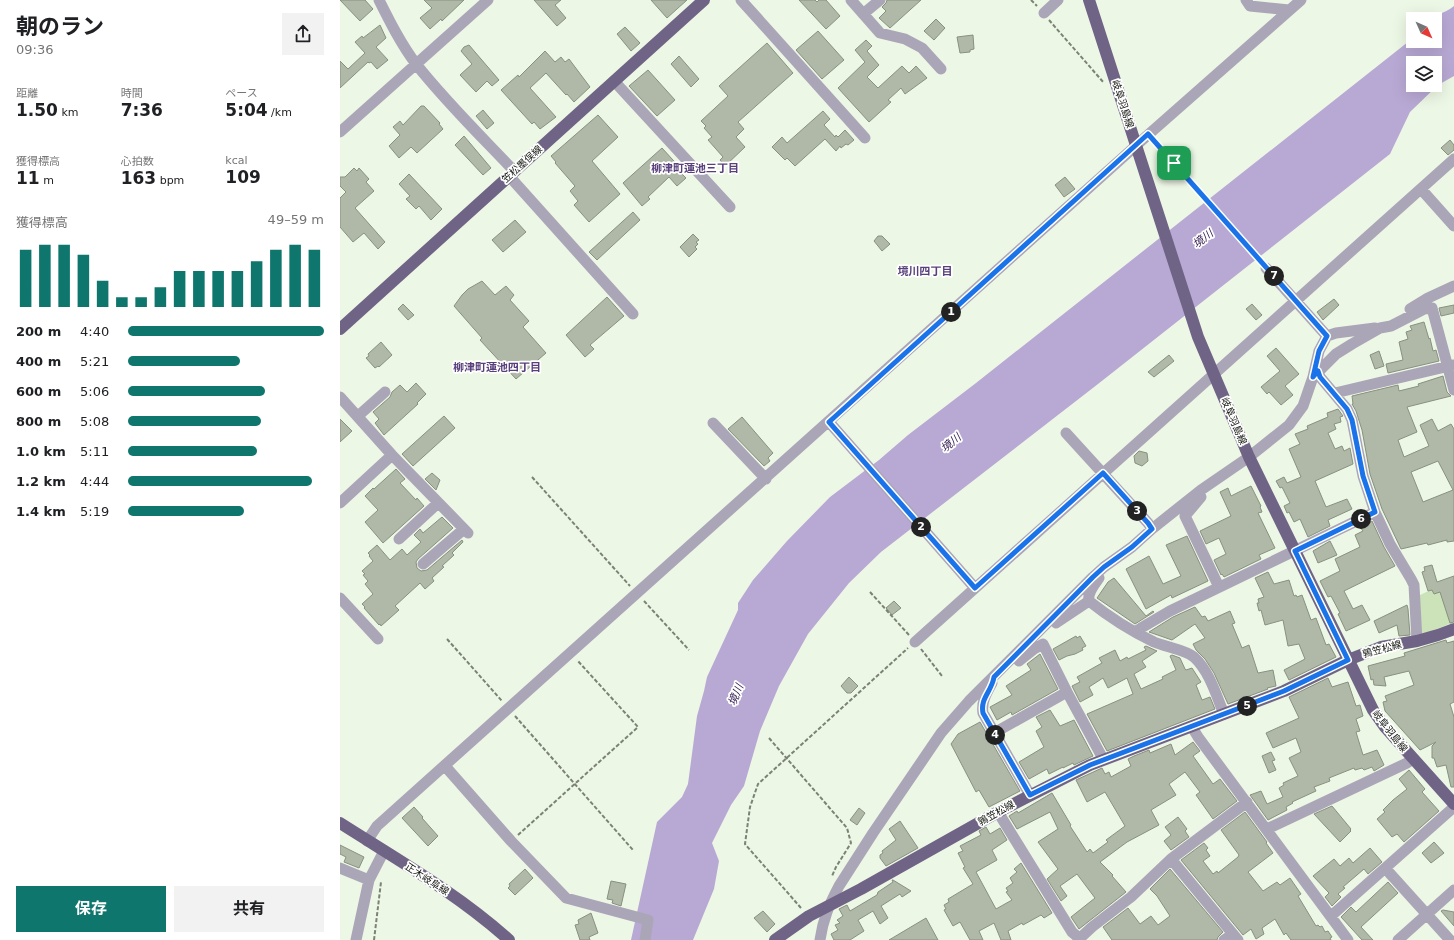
<!DOCTYPE html>
<html lang="ja">
<head>
<meta charset="utf-8">
<style>
	:root { --surface:#fff; --page:#f2f2f2; --text:#202124; --muted:#757577; --accent:#0f766e }
	body { margin:0; font-family:"DejaVu Sans","Noto Sans JP",sans-serif; background:var(--page); color:var(--text); height:100vh; display:flex; flex-direction:column; font-size:15px; white-space:nowrap }
	* { box-sizing:border-box; margin:0 }
	p { font-size:13px; color:var(--muted) }
	.icon { flex:none; width:22px; height:22px; fill:none; stroke:currentColor; stroke-width:2; stroke-linecap:round; stroke-linejoin:round }
	.map { position:relative; flex:1; overflow:hidden }
	.sheet { display:flex; flex-direction:column; background:var(--surface); width:340px }
	.sheet>* { flex:none }
	.needle { width:26px; rotate:135deg }
	.tools { position:absolute; left:1066px; top:12px; display:grid; gap:8px }
	.tools a { display:grid; place-items:center; width:36px; height:36px; border-radius:0px; background:var(--surface); box-shadow:0 4px 16px #0002; font-size:20px }
	.pin { position:absolute; display:grid; place-items:center; width:34px; height:34px; color:#fff; margin:-17px; border-radius:8px; box-shadow:0 2px 6px #0006 }
	.km { position:absolute; width:20px; height:20px; margin:-10px; border-radius:50%; background:#222; color:#fff; font-size:11px; line-height:20px; text-align:center }
	.round { display:grid; place-items:center; flex:none; width:42px; height:42px; border-radius:0px; background:var(--page) }
	.headline { display:flex; align-items:center; justify-content:space-between; height:68px; padding:0 16px }
	h1 { font-size:22px; font-weight:700; line-height:30px }
	.metrics { display:grid; grid-template-columns:repeat(3,1fr); gap:6px; height:68px; padding:4px 16px }
	.metrics div { display:grid; align-content:center }
	.metrics b { font-size:17px; font-weight:700 }
	.metrics small { font-size:11px; font-weight:400 }
	.metrics p { font-size:11px }
	.chart { height:112px; padding:8px 16px }
	.chart p { display:flex; justify-content:space-between }
	.chart svg { width:100%; height:72px; margin-top:4px; stroke:var(--accent); stroke-width:6 }
	.primary-button { display:flex; gap:8px; margin-top:auto; padding:8px 16px }
	.primary-button a { flex:1; height:46px; border-radius:0px; background:var(--accent); color:#fff; font-size:16px; font-weight:700; line-height:46px; text-align:center }
	.primary-button a+a { background:var(--page); color:var(--text) }
	ul { padding:0 16px; list-style:none; font-size:13px }
	li { display:grid; grid-template-columns:64px 48px 1fr; align-items:center; height:30px }
	li i { height:10px; border-radius:5px; background:var(--accent) }
	main { display:flex; flex:1; min-height:0 }
	.map>svg:first-child { display:block }
</style>
</head>
<body>
<main>
<section class="sheet">
<div class="headline"><div><h1>朝のラン</h1><p>09:36</p></div><a class="round"><svg class="icon" aria-label="share" viewBox="0 0 24 24"><path d="M12 15V3M7 8l5-5 5 5M5 13v7h14v-7"/></svg></a></div>
<div class="metrics">
<div><p>距離</p><b>1.50<small> km</small></b></div>
<div><p>時間</p><b>7:36</b></div>
<div><p>ペース</p><b>5:04<small> /km</small></b></div>
</div>
<div class="metrics">
<div><p>獲得標高</p><b>11<small> m</small></b></div>
<div><p>心拍数</p><b>163<small> bpm</small></b></div>
<div><p>kcal</p><b>109</b></div>
</div>
<div class="chart"><p><span>獲得標高</span>49–59 m</p>
<svg viewBox="0 0 160 44" preserveAspectRatio="none"><path d="M5 44V9M15 44V6M25 44V6M35 44V12M45 44V28M55 44V38M65 44V38M75 44V32M85 44V22M95 44V22M105 44V22M115 44V22M125 44V16M135 44V9M145 44V6M155 44V9"/></svg>
</div>
<ul>
<li><b>200 m</b>4:40<i style="width:100%"></i></li>
<li><b>400 m</b>5:21<i style="width:57%"></i></li>
<li><b>600 m</b>5:06<i style="width:70%"></i></li>
<li><b>800 m</b>5:08<i style="width:68%"></i></li>
<li><b>1.0 km</b>5:11<i style="width:66%"></i></li>
<li><b>1.2 km</b>4:44<i style="width:94%"></i></li>
<li><b>1.4 km</b>5:19<i style="width:59%"></i></li>
</ul>
<div class="primary-button"><a>保存</a><a>共有</a></div>
</section>
<div class="map">
<svg width="1114" height="940" viewBox="0 0 1114 940">
	<rect width="100%" height="100%" fill="#edf7e5"/>
	<path fill="#cce2b8" d="M1101 585 1112 625 1109 624 1082 635 1078 596Z"/>
	<path fill="#b8a9d4" fill-rule="evenodd" d="M1114 6V76L1098 85 1070 112 1050 154 758 384 541 552 509 583 468 634 439 686 420 731 404 786 391 805 372 843 379 861 374 889 353 940H291L317 822 342 797 348 784 357 716 364 691 367 677 398 610V603L413 580 447 541 490 497 539 460 568 435 636 383 1073 38V41H1095V19H1079L1080 17C1093 15 1103 15 1114 6ZM1073 63H1095V85H1073Z"/>
	<path fill="#b0b9a8" stroke="#889180" fill-rule="evenodd" d="M0 0H25L33 9 20 21Z
		M84 0H124L102 21 101 19 90 29 80 18 92 8Z
		M194 0H221L215 5 226 18 217 26Z
		M311 0H347L327 18Z
		M459 0H475L477 2 479 0H486L500 16 486 29Z
		M547 0H581L550 28 539 18 546 11 542 7 546 3Z
		M596 19 605 28 594 40 584 31Z
		M40 25 46 38 36 47 48 60 37 69 31 62 29 63 28 62 0 88V61L8 69 25 53 15 42 22 36 23 38Z
		M285 27 300 43 291 51 277 34Z
		M478 31 504 60 482 79 456 50Z
		M633 35 634 49 630 50V52L620 53 617 37Z
		M526 40 532 46 527 51 539 65 527 77 538 88 562 66 569 73 576 66 587 78 565 94 561 88 548 100 551 102 529 122 498 88 525 62 515 50Z
		M427 43 453 73 398 122 404 129 396 137 405 147 385 166 380 160 383 157 368 140 372 137 364 128 366 126 361 121 388 96 379 86Z
		M129 45 159 80 152 86 147 81 136 92 120 75 132 64 121 51 124 47Z
		M205 51 215 62 221 57 225 62 229 59 250 87 234 102 227 94 226 95 206 73 190 88 216 117 200 129 194 122 192 124 161 90 178 75 179 77Z
		M339 56 359 79 351 87 331 64Z
		M308 70 335 100 317 116 289 86Z
		M81 106H84L100 123 99 124 103 129 77 153 71 147 59 158 49 146 60 135 53 127 60 121 63 125Z
		M143 110 154 123 147 129 136 116Z
		M483 111 490 119 484 125 495 137 496 135 498 137 505 130 514 140 508 145 506 144 501 148 500 146 496 151 485 139 455 166 447 158 445 160 432 147 442 137 447 143Z
		M258 115 278 137 252 161 280 194 249 222 234 205 238 201 230 191 235 186 215 163 216 162 211 156Z
		M124 136 151 168 143 175 115 145Z
		M1110 140 1114 145V150L1108 155 1101 148Z
		M322 148 343 171 341 173 346 178 337 186 329 177 308 197 310 199 302 206 283 183Z
		M14 168 17 171 19 168 29 179 26 182 34 191 15 208 45 242 38 249 24 233 13 242 0 227V198L6 192 0 186V177H5Z
		M69 174 102 209 91 220 79 206 76 209 66 199 70 196 59 184Z
		M725 177 735 189 724 197 715 185Z
		M293 212 300 220 257 260 249 252Z
		M175 220 186 232 163 252 152 240Z
		M353 234 359 240 356 242 358 244 355 247 357 249 349 257 340 247Z
		M538 236H542L550 244 542 251 534 241Z
		M142 281 155 295 166 286 174 295 170 300 189 321 183 327 206 353 176 379 140 340 142 338 114 306 122 295 128 289Z
		M267 297 284 316 250 345 254 349 245 357 226 335Z
		M994 299 999 305 983 320 977 312Z
		M63 304 74 315 68 320 58 309Z
		M912 304 922 315 916 320 906 309Z
		M1114 305V313L1101 316 1099 308Z
		M1084 322 1089 339 1090 338 1093 351 1096 350 1099 361 1048 373 1046 364 1063 360 1059 342 1068 339 1066 332 1072 330 1070 326Z
		M41 342 52 355 39 367 38 366 35 368 26 358 29 356 28 354Z
		M936 348 959 374 945 386 953 395 941 405 929 392 927 394 921 387 940 371 927 356Z
		M1039 351 1044 366 1035 369 1030 355Z
		M829 355 834 361 814 377 808 372Z
		M1103 376 1107 392 1111 396 1067 407 1077 432 1058 440 1064 457 1089 446 1080 425 1092 419 1098 431 1111 424 1114 429V541L1107 542V540L1088 545 1087 543 1061 549 1042 509 1030 474 1022 430 1016 411 1012 404H1013L1012 396 1058 385 1059 391 1079 386 1078 384ZM1098 461 1113 490 1083 502 1071 472Z
		M76 383 86 394 77 403 78 404 44 435 35 423 39 419 33 412 50 397 52 392 60 385 67 392Z
		M998 409 1003 416 1000 417 1001 422 994 424 996 429 988 433 995 449 1002 446 1004 451 1010 448 1013 464 975 481 986 507 1007 499 1012 509 988 520 990 526 968 537 960 519 954 522 949 512 947 513 944 506 950 503 942 487 940 488 936 481 944 477 947 483 961 477 949 449 960 444 955 434 968 429 967 426 988 417 987 413Z
		M104 416 115 428 73 466 62 454Z
		M402 417 433 453 428 458 430 461 424 466 388 429Z
		M0 419 12 431 0 442Z
		M799 451 807 453 808 461 802 466 795 463 794 456Z
		M56 469 65 479 60 483 76 500 77 498 84 506 43 543 25 522 38 510 25 496 33 488 34 489Z
		M92 473 100 480 96 490 85 479Z
		M911 486 921 506 920 507 922 512 918 513 935 548 919 555 921 559 884 577 882 574 881 575 874 560 886 554 879 538 866 544 860 531 891 516 880 492 888 488 891 496Z
		M102 517 113 528 78 559 76 562 77 568 81 571 87 570 122 540 123 542 112 553 114 555 102 566 104 567 92 578 94 581 85 589 80 583 55 606 59 610 41 626 40 624 39 625 24 608 25 607 22 604 33 594 25 584 28 581 23 575 25 574 22 571 33 561 29 556 30 555 28 553 37 545 50 560 62 549 67 555 81 542 74 535 80 529 83 533Z
		M1032 521 1044 547 1055 566 1004 591 1013 609 1022 605 1030 620 1006 631 998 614 1000 613 991 596 988 597 980 581 1000 571 995 559 1020 547 1015 535 1023 531 1020 527Z
		M847 536 868 581 832 598 831 595 806 609 786 569 809 556 823 584 841 576 826 545Z
		M990 541 997 555 978 563 973 551Z
		M1092 565 1097 582 1114 576V622L1110 623 1100 592 1094 594 1092 590 1088 591 1082 572 1085 571 1084 567Z
		M928 572 934 584 949 580 954 596 956 595 957 597 962 595 971 620 976 618 986 645 989 644 996 657 949 680 944 670 965 659 959 644 948 646 943 620 925 625 921 610 919 611 917 603H919L918 599 924 597 915 578Z
		M774 578 806 616 813 611 814 612 795 624 757 598 768 582Z
		M554 601 561 608 552 615 546 608Z
		M1067 605 1068 609 1070 635 1059 636 1057 625 1039 633 1034 621Z
		M855 607 862 617 865 616 868 621 890 611 895 623 892 624 902 648 909 645 918 673 933 670 936 686 927 688 928 689 888 704 874 673 865 659 856 650 853 644 865 638 855 624 832 640 809 632 833 617Z
		M736 636 737 638 740 636 746 646 742 648 743 650 735 654 727 656 719 660 713 649Z
		M1106 640 1107 643 1114 641V702L1110 704 1114 717V787H1111L1106 765 1097 767 1094 758H1092V746L1096 742 1080 750 1045 711 1043 702 1047 701 1045 696 1074 685 1069 671 1044 677 1046 686 1034 685 1033 679 1031 680 1028 666 1065 656 1064 653Z
		M806 646 817 651 802 661 806 667 794 674 801 689 823 679 822 677 836 670 830 656 832 655 840 658 845 669 846 670 852 668 861 682 856 685 862 700 870 697 875 709 767 751 747 714 793 694 787 678 768 688 763 678 749 687 753 695 740 702 732 686 740 682 737 677 762 663 759 658 775 650 780 661 787 657 788 659 806 650 804 647Z
		M700 654 718 689 672 715 671 712 657 720 650 707 672 695 666 686 691 670 687 664Z
		M509 677 518 686 511 693H507L501 686Z
		M988 678 992 687 1008 682 1016 706 1020 705 1023 716 1016 719 1020 731 1016 732 1023 755 1037 750 1044 765 1034 771 1032 767 1024 770 1022 768 1015 770 1014 768 989 778 990 781 974 787 976 791 952 802 953 803 946 807 947 810 928 820 910 795 921 791 927 804 943 797 939 788 944 785 943 783 958 776 949 758 961 752 956 738 933 748 926 733 959 718 949 697Z
		M710 710 720 726 734 720 753 756 734 765 733 763 723 768V767L709 774 707 769 689 779 679 762 704 747 696 731 702 727 696 717Z
		M640 722 680 791 649 807 639 790 636 792 611 744 618 734Z
		M853 742 860 751 853 756 873 784 880 779 897 801 873 819 856 795 860 792 845 772 829 784 836 795 811 810 819 825 787 842 760 862 773 875 772 876 786 892 739 929 731 917 755 898 737 874 720 886 727 896 721 901 707 879 718 869 698 842 718 829 710 812 677 829 669 816 677 811 678 813 712 793 731 825 730 826 747 852 750 849 753 853 768 842 766 840 785 826 765 792 747 802 736 780 762 768 765 774 769 772 771 777 791 766 788 759 794 756 809 750 810 753 831 744 835 755Z
		M931 752 935 760 932 761 936 770 929 773 922 756Z
		M1069 770 1085 789 1082 792 1099 811 1064 842 1057 834 1052 837 1037 819 1045 812 1043 810 1053 800 1067 789 1059 779Z
		M992 806 1011 829 1010 830 1011 831 1000 842 974 814Z
		M74 807 83 817 82 818 98 836 88 846 62 818Z
		M519 808 525 813 517 825 510 820Z
		M905 812 927 842 926 843 933 853 908 872 923 891 937 882 940 885 950 878 961 894 958 896 976 926 978 925 980 927 982 926 985 932 988 931 992 937 990 938 991 940H951L946 933 944 935 935 919 922 928 924 934 916 939 911 929 903 935 841 860 864 843 868 848 866 850 870 856 863 861 873 874 877 871 878 873 898 857 899 855 881 830Z
		M838 817 847 829 845 831 849 837 831 850 824 841 831 835 825 827Z
		M560 821 578 848 546 866 540 858V855L543 853 542 851 556 840 549 829Z
		M646 827 650 834 660 828 667 840 652 850 657 860 636 872 656 909 672 900 666 892 668 891 666 888 673 883 670 878 677 872 674 869 681 863 712 913 704 918 701 915 683 925 682 923 668 931 671 940H661L654 923 639 931 643 940H630L620 922 613 926 604 910 606 909 604 905 609 902 608 899 633 884 623 868 625 867 618 853 623 851 620 846 641 835 639 831Z
		M1094 842 1104 853 1091 863 1082 853Z
		M0 845 24 857 19 868 4 862 6 857 0 854Z
		M1030 848 1042 862 1028 874 1024 869 1003 887 1005 888 998 894 1001 897 992 906 985 897 989 893 973 876 994 859 1000 866 1009 858 1013 863Z
		M185 869 193 878 175 895 168 888 170 886 169 884Z
		M830 869 883 932 878 937 877 940H772L763 927 788 908 800 924 811 916 818 925 830 916 817 896 810 889Z
		M552 880H553L571 891 562 897 560 894 541 906 548 918 540 924 533 911 518 920 524 931 510 940H494L491 934 498 930 495 925 500 923 497 920 503 916 499 909 507 905 510 911 537 895 538 892 553 882Z
		M271 881 286 884 281 906 272 903 273 900 267 899Z
		M1048 882 1058 893 1021 927 1033 940H1022L1001 917 1011 907 1016 912Z
		M1103 910 1114 912V926L1101 911Z
		M423 911 435 924 427 932 414 918Z
		M251 913 258 933 249 937 250 940H240L235 925 239 924 238 920Z
		M586 918 598 940H549Z"/>
	<g fill="none" stroke-linecap="round" stroke-linejoin="round">
		<path stroke="#7b8276" stroke-width="2" stroke-dasharray="4 2" stroke-linecap="butt" d="M691 0 697 6
			M709 20 764 83
			M816 142 920 260
			M192 477 290 586
			M530 592 569 635
			M304 601 349 650
			M107 639 162 701
			M581 649 602 676
			M175 716 293 850
			M429 738 507 828 511 843 496 867 492 876
			M178 835 298 727 237 660
			M461 908 405 844 410 807 418 784 568 648
			M34 940 41 882"/>
		<path stroke="#aba5b8" stroke-width="11" d="M39 0C50 22 61 44 76 64 106 102 141 136 174 171
			M401 0 525 138
			M511 0 540 33 565 39 582 48 601 69
			M906 0 910 6 949 10
			M704 13 718 0
			M523 14 540 0
			M274 81 390 207
			M0 132 148 0
			M169 176 293 314
			M1081 189 1114 226
			M926 268 987 336
			M1070 309 1088 298 1114 286
			M978 371 980 377 1007 409 1012 420 1023 476 1035 512 1050 544 1071 579 1074 585 1077 641
			M973 377 979 351 987 336 996 333 1035 328
			M995 393 1113 365
			M0 397 52 455 128 533
			M18 416 45 392
			M489 422 635 588
			M373 423 426 479
			M726 433 808 523 812 529
			M861 497 845 516 879 587
			M0 503 52 455
			M59 539 98 503
			M83 564 124 529
			M759 578C754 585 747 593 749 601 769 617 791 631 814 642 826 647 846 650 854 657 870 672 876 695 884 714
			M0 598 38 639
			M716 623 749 601
			M795 632 801 628 830 611 1035 512
			M575 642 1114 159
			M679 661 694 649 703 644 727 692
			M652 683C647 692 641 702 643 713L690 795
			M852 727 858 737 1008 940
			M654 733 727 692 761 755 762 760
			M105 766 171 841 226 898 308 920 305 940
			M658 812 732 932 739 938
			M927 829 1067 763 1073 759
			M27 841 37 826 809 134 961 0
			M831 859 898 940
			M0 868 29 880
			M1045 868 1110 940
			M991 916 1114 807
			M16 940 29 880 44 851
			M480 940C483 919 489 905 499 886L533 833 601 733 629 701 753 577 764 567 792 547 812 529 861 490 909 457 949 425 963 406 973 377 996 354 1012 344 1040 328 1051 326 1084 309 1092 308 1114 390
			M738 940 752 927 791 897 831 859 907 802
			M884 940 893 934
			M1058 940 1114 890"/>
		<path stroke="#706486" stroke-width="12" d="M0 329 364 0
			M895 424 909 457 1033 710 1045 727 1114 804
			M0 823C58 860 118 894 169 940
			M435 940 469 916 521 889 658 812 750 765 944 691 1008 660 1041 647 1077 641 1098 635 1114 629"/>
		<path stroke="#706486" stroke-width="12" d="M749 0 858 337 895 424"/>
	</g>
	<g fill="none" stroke-linecap="round" stroke-linejoin="round">
		<defs>
			<path id="route" d="M808 134 987 336 979 351 973 377 978 371 980 377 1007 409 1012 420 1023 476 1035 512 955 551 1008 660 944 691 750 765 690 795 643 713C640 698 652 691 654 677L753 577 764 567 792 547 812 529 808 523 763 473 635 588 489 422Z"/>
		</defs>
		<use href="#route" stroke="#fff" stroke-width="8"/>
		<use href="#route" stroke="#1a73e8" stroke-width="5"/>
	</g>
	<g text-anchor="middle" dominant-baseline="central" stroke-width="3.5" stroke-linejoin="round" paint-order="stroke">
		<g font-size="10" fill="#131710" stroke="#fff">
			<text transform="translate(783 104) rotate(72)">岐阜羽島線</text>
			<text transform="translate(182 164) rotate(-42)">笠松墨俣線</text>
			<text transform="translate(894 421) rotate(67)">岐阜羽島線</text>
			<text transform="translate(1042 649) rotate(-15)">鶉笠松線</text>
			<text transform="translate(1050 731) rotate(52)">岐阜羽島線</text>
			<text transform="translate(656 813) rotate(-29)">鶉笠松線</text>
			<text transform="translate(87 879) rotate(33)">正木岐阜線</text>
		</g>
		<g font-size="11" font-weight="bold" fill="#573f7b" stroke="#fff">
			<text x="355" y="168">柳津町蓮池三丁目</text>
			<text x="585" y="271">境川四丁目</text>
			<text x="157" y="367">柳津町蓮池四丁目</text>
		</g>
		<g font-size="11" font-style="italic" fill="#331c51" stroke="#fff">
			<text transform="translate(863 239) rotate(-38)">境川</text>
			<text transform="translate(611 443) rotate(-40)">境川</text>
			<text transform="translate(396 695) rotate(-68)">境川</text>
		</g>
	</g>
</svg>
<div class="tools">
<a><svg class="needle" viewBox="-14 -14 28 28"><path d="M0-13l5 13h-10z" fill="#e53935"/><path d="M0 13l5-13h-10z" fill="#757577"/></svg></a>
<a><svg class="icon" aria-label="layers" viewBox="0 0 24 24"><path d="M12 4l9 5-9 5-9-5zM3 14l9 5 9-5"/></svg></a>
</div>
<div class="pin" style="left:834px;top:163px;background:#1e9e55"><svg class="icon" aria-label="arrive" viewBox="0 0 24 24"><path d="M6 21V4h12l-3 4 3 4H6"/></svg></div>
<b class="km" style="left:611px;top:312px">1</b>
<b class="km" style="left:581px;top:527px">2</b>
<b class="km" style="left:797px;top:511px">3</b>
<b class="km" style="left:655px;top:735px">4</b>
<b class="km" style="left:907px;top:706px">5</b>
<b class="km" style="left:1021px;top:519px">6</b>
<b class="km" style="left:934px;top:276px">7</b>
</div>
</main>
</body>
</html>
